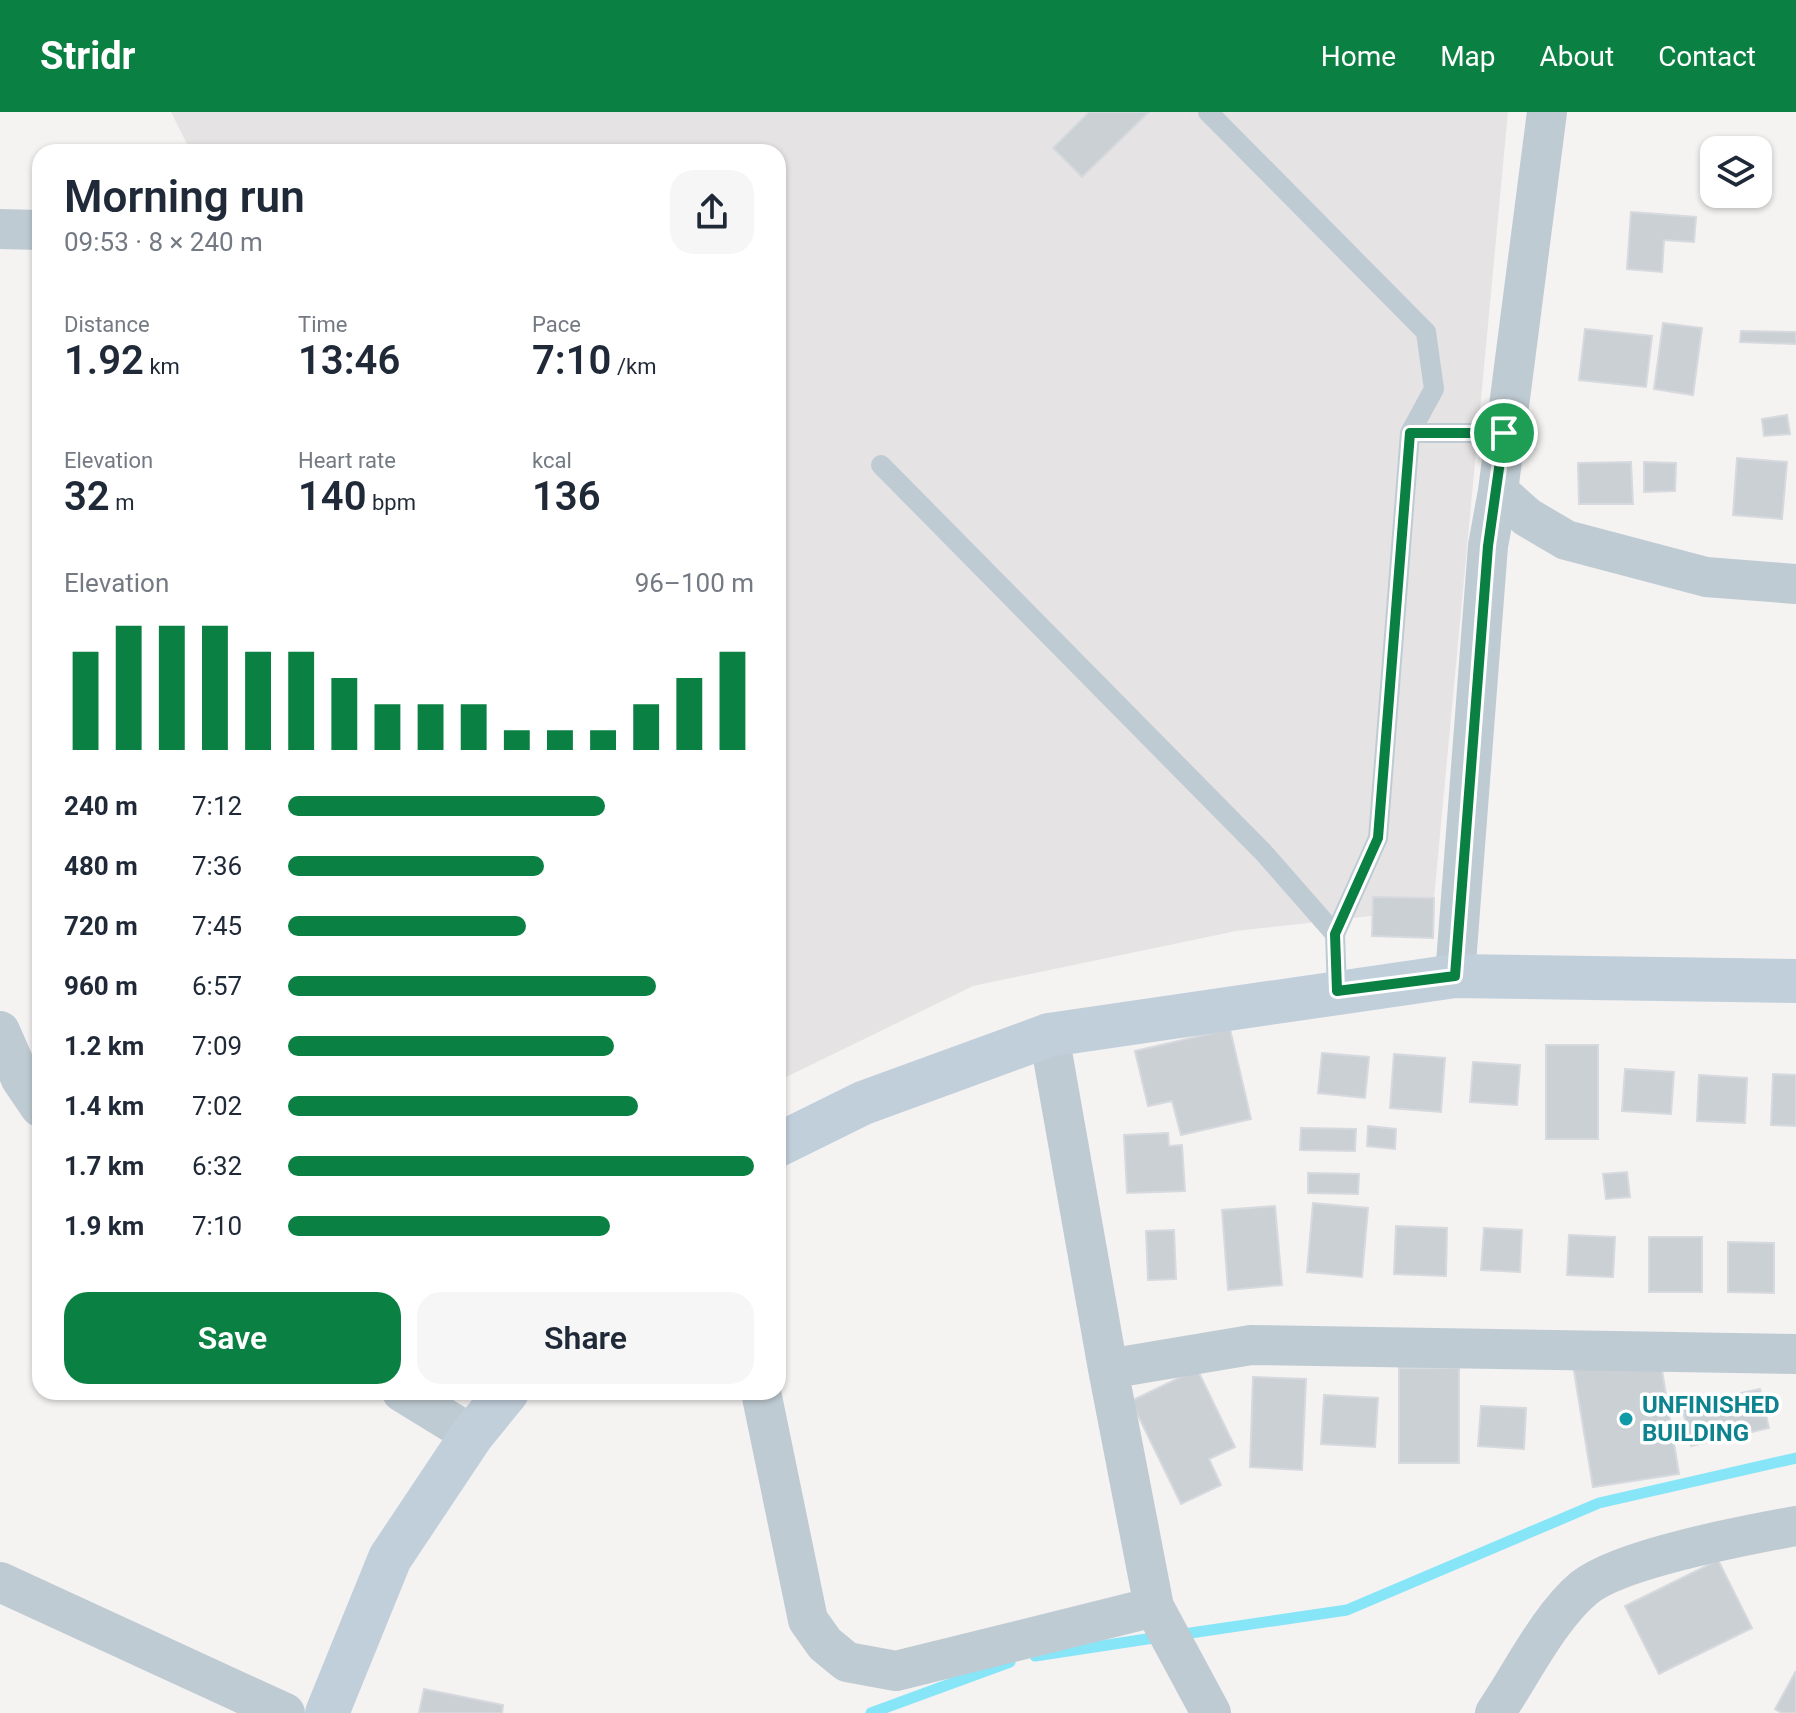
<!DOCTYPE html>
<html lang="en">
<head>
<meta charset="utf-8">
<style>
	:root { --surface:#fff; --page:#f6f6f7; --text:#1f2937; --muted:#747a83; --accent:#0b8043 }
	body { margin:0; font-family:Roboto,sans-serif; background:var(--page); color:var(--text); height:100vh; display:flex; flex-direction:column; font-size:30px; white-space:nowrap }
	* { box-sizing:border-box; margin:0 }
	p { font-size:26px; color:var(--muted) }
	.icon { flex:none; width:44px; height:44px; fill:none; stroke:currentColor; stroke-width:2; stroke-linecap:round; stroke-linejoin:round }
	.map { position:relative; flex:1; overflow:hidden }
	.details { position:absolute; left:32px; top:32px; width:754px; height:1256px; display:flex; flex-direction:column; background:var(--surface); border-radius:24px; box-shadow:0 2px 6px #0004 }
	.details>* { flex:none }
	.tools { position:absolute; left:1700px; top:24px; display:grid; gap:16px }
	.tools a { display:grid; place-items:center; width:72px; height:72px; border-radius:16px; background:var(--surface); box-shadow:0 2px 6px #0004; font-size:40px }
	.pin { position:absolute; display:grid; place-items:center; width:68px; height:68px; color:#fff; margin:-34px; border:4px solid #fff; border-radius:50%; box-shadow:0 2px 8px #0007 }
	.round { display:grid; place-items:center; flex:none; width:84px; height:84px; border-radius:24px; background:var(--page) }
	.head { display:flex; align-items:center; justify-content:space-between; height:136px; padding:0 32px }
	h1 { font-size:44px; font-weight:600; line-height:60px }
	.stats { display:grid; grid-template-columns:repeat(3,1fr); gap:12px; height:136px; padding:8px 32px }
	.stats div { display:grid; align-content:center }
	.stats b { font-size:40px; font-weight:600 }
	.stats small { font-size:22px; font-weight:400 }
	.stats p { font-size:22px }
	.chart { height:224px; padding:16px 32px }
	.chart p { display:flex; justify-content:space-between }
	.chart svg { width:100%; height:144px; margin-top:8px; stroke:var(--accent); stroke-width:6 }
	.primary-button { display:flex; gap:16px; margin-top:auto; padding:16px 32px }
	.primary-button a { flex:1; height:92px; border-radius:24px; background:var(--accent); color:#fff; font-size:32px; font-weight:600; line-height:92px; text-align:center }
	.primary-button a+a { background:var(--page); color:var(--text) }
	ul { padding:0 32px; list-style:none; font-size:26px }
	li { display:grid; grid-template-columns:128px 96px 1fr; align-items:center; height:60px }
	li i { height:20px; border-radius:10px; background:var(--accent) }
	header { display:flex; align-items:center; gap:48px; box-sizing:border-box; height:112px; padding:0 40px; background:var(--accent); color:#fff }
	header strong { font-size:38px }
	nav { display:flex; gap:44px; margin-inline-start:auto; font-size:28px }
	.map>svg:first-child { display:block }
</style>
</head>
<body>
<header>
<strong>Stridr</strong>
<nav><a>Home</a><a>Map</a><a>About</a><a>Contact</a></nav>
</header>
<div class="map">
<svg width="1796" height="1601" viewBox="0 0 1796 1601">
	<rect width="100%" height="100%" fill="#f5f2f2"/>
	<path fill="#e6e3e4" d="M171 0H1508L1433 797 1236 819 973 874 778 969V40H191Z"/>
	<g fill="none" stroke-linecap="round" stroke-linejoin="round">
		<path stroke="#86e5f7" stroke-width="11" d="M1177 1523 1347 1498 1599 1391 1796 1346
			M1035 1544 1160 1525
			M871 1601 1010 1550"/>
	</g>
	<path fill="#cbd0d5" stroke="#d6d9de" stroke-width="2" d="M1089 0H1149L1082 65 1053 36Z
		M1631 100 1696 105 1694 130 1664 128 1662 160 1627 157Z
		M1663 211 1702 216 1693 283 1654 277Z
		M1585 217 1652 224 1646 275 1579 268Z
		M1741 219 1796 220V232L1740 230Z
		M1787 303 1790 322 1764 324 1762 307Z
		M1737 346 1787 350 1782 407 1733 403Z
		M1631 350 1633 392H1579L1578 351Z
		M1644 350 1676 351 1675 379 1644 380Z
		M1373 785 1434 786 1433 826 1372 824Z
		M1230 917 1251 1007 1181 1023 1172 989 1148 994 1135 939Z
		M1546 933H1598V1027H1546Z
		M1322 941 1369 945 1365 986 1318 981Z
		M1394 942 1445 946 1441 1000 1390 996Z
		M1473 950 1520 953 1517 993 1470 990Z
		M1625 957 1674 960 1671 1002 1622 999Z
		M1773 962 1796 963V1014L1771 1013Z
		M1699 963 1747 966 1745 1011 1697 1009Z
		M1368 1014 1396 1017 1395 1037 1367 1034Z
		M1301 1016 1356 1017 1355 1039 1300 1038Z
		M1168 1021 1169 1034 1182 1033 1185 1079 1127 1081 1124 1023Z
		M1627 1060 1630 1085 1606 1087 1603 1062Z
		M1308 1061 1359 1062 1358 1082 1308 1081Z
		M1313 1091 1368 1096 1362 1165 1307 1160Z
		M1275 1094 1282 1173 1228 1178 1222 1098Z
		M1396 1114 1447 1116 1446 1164 1394 1162Z
		M1484 1116 1522 1118 1520 1160 1481 1158Z
		M1174 1118 1176 1167 1148 1168 1146 1119Z
		M1569 1123 1615 1125 1613 1165 1567 1163Z
		M1649 1125H1702V1180H1649Z
		M1728 1130 1774 1131V1181L1728 1180Z
		M1659 1240 1679 1362 1593 1375 1573 1253Z
		M1399 1256H1459V1351H1399Z
		M1197 1257 1235 1335 1209 1347 1221 1373 1181 1392 1131 1289Z
		M1253 1265 1306 1267 1302 1358 1250 1355Z
		M1760 1277 1769 1316 1691 1334 1682 1294Z
		M1324 1283 1378 1286 1375 1335 1321 1332Z
		M1481 1294 1526 1296 1524 1337 1478 1334Z
		M1718 1448 1752 1516 1659 1562 1625 1494Z
		M1796 1559V1601H1782L1775 1597Z
		M424 1577 503 1593 502 1601H419Z"/>
	<g fill="none" stroke-linecap="round" stroke-linejoin="round">
		<path stroke="#bfcbd3" stroke-width="20" d="M1208 0 1426 220 1434 277 1410 321 1378 726 1335 822 1337 879
			M1410 321H1504
			M881 353 1264 741 1335 822"/>
		<path stroke="#bfcbd3" stroke-width="40" d="M1547 0 1498 379 1527 405 1566 428 1706 465 1796 472
			M0 117 40 118
			M1455 864 1488 434 1498 379
			M0 919 21 967 40 995
			M1049 923 1108 1257 1251 1233 1796 1242
			M402 1280 472 1323
			M761 1280 808 1508 825 1532 847 1550 896 1559 1154 1495 1108 1257
			M0 1470 285 1601
			M1154 1495 1211 1601
			M1495 1601C1521 1563 1549 1505 1584 1476 1621 1446 1747 1423 1796 1414"/>
		<path stroke="#c1cfdb" stroke-width="44" d="M778 1033 863 991 1049 923 1455 864 1796 869
			M327 1601 390 1446 472 1323 507 1280"/>
	</g>
	<g fill="none" stroke-linecap="round" stroke-linejoin="round">
		<defs>
			<path id="route" d="M1410 321H1504L1488 434 1455 864 1337 879 1335 822 1378 726Z"/>
		</defs>
		<use href="#route" stroke="#fff" stroke-width="16"/>
		<use href="#route" stroke="#0b8043" stroke-width="10"/>
	</g>
	<circle fill="#0f9aa8" stroke="#fff" stroke-width="3" cx="1626" cy="1307" r="8"/>
	<g text-anchor="middle" dominant-baseline="central" stroke-width="7" stroke-linejoin="round" paint-order="stroke">
		<g font-size="24" font-weight="bold" fill="#0d838f" stroke="#fff" text-anchor="start">
			<text x="1642" y="1293">UNFINISHED<tspan x="1642" dy="28">BUILDING</tspan></text>
		</g>
	</g>
</svg>
<div class="tools">
<a><svg class="icon" aria-label="layers" viewBox="0 0 24 24"><path d="M12 4l9 5-9 5-9-5zM3 14l9 5 9-5"/></svg></a>
</div>
<div class="pin" style="left:1504px;top:321px;background:#1e9e55"><svg class="icon" aria-label="arrive" viewBox="0 0 24 24"><path d="M6 21V4h12l-3 4 3 4H6"/></svg></div>
<section class="details">
<div class="head"><div><h1>Morning run</h1><p>09:53 · 8 × 240 m</p></div><a class="round"><svg class="icon" aria-label="share" viewBox="0 0 24 24"><path d="M12 15V3M7 8l5-5 5 5M5 13v7h14v-7"/></svg></a></div>
<div class="stats">
<div><p>Distance</p><b>1.92<small> km</small></b></div>
<div><p>Time</p><b>13:46</b></div>
<div><p>Pace</p><b>7:10<small> /km</small></b></div>
</div>
<div class="stats">
<div><p>Elevation</p><b>32<small> m</small></b></div>
<div><p>Heart rate</p><b>140<small> bpm</small></b></div>
<div><p>kcal</p><b>136</b></div>
</div>
<div class="chart"><p><span>Elevation</span>96–100 m</p>
<svg viewBox="0 0 160 44" preserveAspectRatio="none"><path d="M5 44V14M15 44V6M25 44V6M35 44V6M45 44V14M55 44V14M65 44V22M75 44V30M85 44V30M95 44V30M105 44V38M115 44V38M125 44V38M135 44V30M145 44V22M155 44V14"/></svg>
</div>
<ul>
<li><b>240 m</b>7:12<i style="width:68%"></i></li>
<li><b>480 m</b>7:36<i style="width:55%"></i></li>
<li><b>720 m</b>7:45<i style="width:51%"></i></li>
<li><b>960 m</b>6:57<i style="width:79%"></i></li>
<li><b>1.2 km</b>7:09<i style="width:70%"></i></li>
<li><b>1.4 km</b>7:02<i style="width:75%"></i></li>
<li><b>1.7 km</b>6:32<i style="width:100%"></i></li>
<li><b>1.9 km</b>7:10<i style="width:69%"></i></li>
</ul>
<div class="primary-button"><a>Save</a><a>Share</a></div>
</section>
</div>
</body>
</html>
